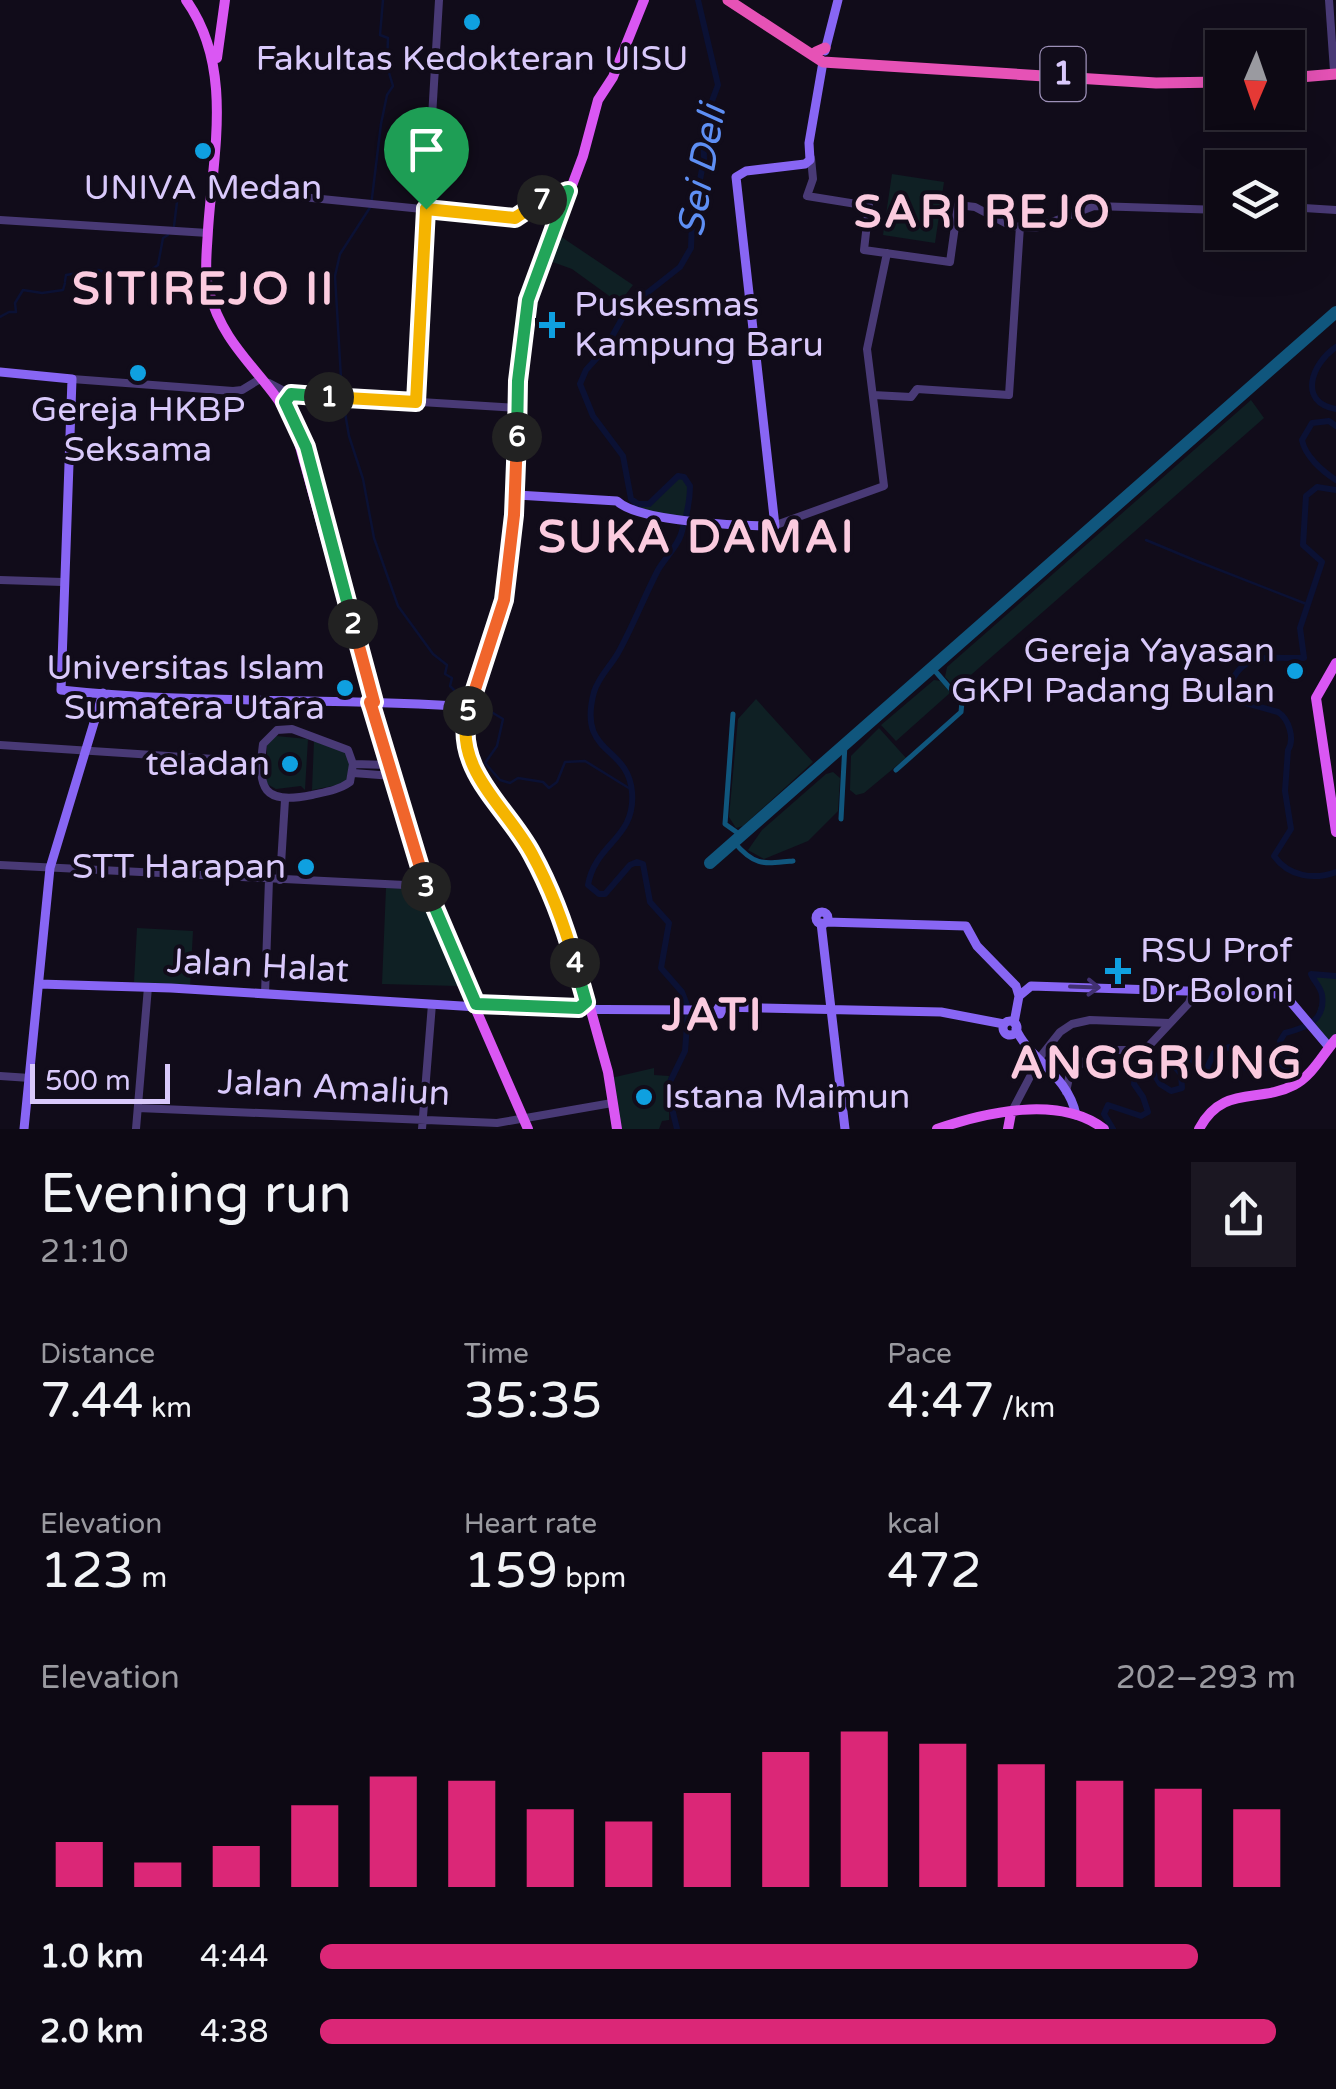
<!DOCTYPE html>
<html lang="en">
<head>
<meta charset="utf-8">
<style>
	:root { --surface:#0d0914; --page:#1b1722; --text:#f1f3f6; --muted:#9a9aa0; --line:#2d2a34; --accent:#db2777 }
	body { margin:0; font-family:"Varela Round",sans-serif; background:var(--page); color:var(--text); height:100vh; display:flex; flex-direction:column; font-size:38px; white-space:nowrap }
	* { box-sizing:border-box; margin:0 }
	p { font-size:32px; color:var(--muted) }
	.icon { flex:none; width:55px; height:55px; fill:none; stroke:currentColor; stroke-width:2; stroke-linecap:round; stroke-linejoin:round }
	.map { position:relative; height:1129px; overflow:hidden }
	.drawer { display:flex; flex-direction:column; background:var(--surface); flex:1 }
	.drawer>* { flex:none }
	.needle { width:65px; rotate:182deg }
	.fabs { position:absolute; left:1205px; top:30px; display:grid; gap:20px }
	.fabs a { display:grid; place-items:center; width:100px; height:100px; border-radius:0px; background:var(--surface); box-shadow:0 10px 40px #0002,0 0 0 2px var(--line); font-size:50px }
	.scale { position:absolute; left:30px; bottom:25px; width:140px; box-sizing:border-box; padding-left:10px; border:5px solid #d9c9fb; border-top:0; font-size:28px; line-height:35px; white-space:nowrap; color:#d9c9fb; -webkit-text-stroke:8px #110c1a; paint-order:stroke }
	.pin { position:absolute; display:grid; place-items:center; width:85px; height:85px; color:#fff; margin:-102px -42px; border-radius:50% 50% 50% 0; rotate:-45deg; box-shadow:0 0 10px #0007 }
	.pin .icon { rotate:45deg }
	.km { position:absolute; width:50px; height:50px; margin:-25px; border-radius:50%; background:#222; color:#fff; font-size:28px; line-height:50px; text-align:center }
	.round { display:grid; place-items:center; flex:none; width:105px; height:105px; border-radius:0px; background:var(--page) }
	.headline { display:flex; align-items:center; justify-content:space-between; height:170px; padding:0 40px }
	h1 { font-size:55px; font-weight:600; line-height:75px }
	.stats { display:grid; grid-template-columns:repeat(3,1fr); gap:15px; height:170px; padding:10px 40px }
	.stats div { display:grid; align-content:center }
	.stats b { font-size:50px; font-weight:600 }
	.stats small { font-size:28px; font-weight:400 }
	.stats p { font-size:28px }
	.chart { height:280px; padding:20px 40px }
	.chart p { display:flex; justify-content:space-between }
	.chart svg { width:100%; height:180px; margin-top:10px; stroke:var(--accent); stroke-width:6 }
	ul { padding:0 40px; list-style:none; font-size:32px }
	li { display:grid; grid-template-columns:160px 120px 1fr; align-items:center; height:75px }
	li i { height:25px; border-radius:12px; background:var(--accent) }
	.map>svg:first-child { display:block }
</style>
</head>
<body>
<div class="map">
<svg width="1336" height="1129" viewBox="0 0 1336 1129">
	<rect width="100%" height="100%" fill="#110c1a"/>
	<path fill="#0f2024" d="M892 174 944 182 935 243 883 235Z
		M557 234 633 285 619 303 572 269 547 260Z
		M1251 400 1264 418 956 688 945 677 947 667Z
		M678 476 684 477 690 486 684 517 630 509 635 502 649 504Z
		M934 680 941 681 951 692 896 741 881 725Z
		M756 699 813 762 743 826 736 828 729 817 738 719Z
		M879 728 906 758 864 793 856 795 850 790 851 756Z
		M276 736 308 739 305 790 301 786 276 789 267 784V745Z
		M314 741 346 752 350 758V777L343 784 312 790Z
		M833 772 840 778 838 811 808 841 764 859 748 850 762 830 826 774Z
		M386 888 417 889 459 986 382 984Z
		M137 928 193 931 190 986 134 982Z
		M1314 972 1336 976V1037L1329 1042 1314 1022 1322 996 1310 977Z
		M654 1068V1075L669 1076 665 1094 672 1109 669 1110V1120L662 1121 659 1129H619L611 1078Z"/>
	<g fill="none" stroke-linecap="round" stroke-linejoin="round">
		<path stroke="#0b1134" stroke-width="2.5" d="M383 0 380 35 388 38 387 66 393 86 387 95 381 124 371 206 340 254 335 276 342 395 349 436 363 479 374 538 398 606 433 654 447 665 445 674 452 678 450 686 454 690
			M174 226 177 202
			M140 272H148L158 265 163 238 168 235
			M79 273 98 270 128 279 138 272
			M65 281 66 275 78 273
			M0 317 9 312H16L15 303 23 290 42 293 63 290 65 283
			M1146 540 1194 560
			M1194 560 1309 605
			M458 692 466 698
			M478 704 503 719 497 746 485 763 500 780 510 783 518 778 543 782 549 788 557 782 565 762 585 761 632 790"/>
		<path stroke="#0b1134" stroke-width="6" d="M1336 347C1312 363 1297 402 1336 409
			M1336 426 1329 421 1312 423 1302 440C1305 456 1322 471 1336 480
			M1336 490 1317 487 1306 496 1303 545 1322 562 1300 628 1304 658C1266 659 1241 649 1226 694L1228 698 1278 712C1289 719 1295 739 1288 750L1285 791 1291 829 1274 856C1289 877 1314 880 1336 872
			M687 1005 682 992 661 968 669 923 650 902 643 864 637 862 630 865 605 894H599L588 885C595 843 636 839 632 792 628 744 577 756 594 692 599 676 610 667 618 653 633 626 644 597 658 570 665 558 679 545 682 531 686 518 690 500 690 486L684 477 678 476 649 504H638L631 499 623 456 593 416 580 384 586 370 605 349 628 308 680 267 691 248 692 221 704 159 703 125 718 85 698 0
			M677 1129 667 1088 685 1051 688 1012
			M1113 1129 1104 1114 1108 1105 1141 1116 1148 1112 1143 1097 1134 1084 1135 1075 1154 1074 1160 1084 1171 1091 1182 1088 1181 1074 1167 1057 1168 1051 1176 1045 1199 1066 1207 1068 1214 1053 1229 1047 1246 1068 1292 1067V1058L1283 1050 1280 1041 1285 1033C1305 1028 1326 1021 1322 995 1321 987 1313 980 1311 974L1336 976"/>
		<path stroke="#10567d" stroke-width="5" d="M733 714 725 824 742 836
			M896 770 961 712 962 702 936 672
			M841 819 845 744
			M734 842C754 866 763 864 793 861"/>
		<path stroke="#10567d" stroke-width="12" d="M710 863 1336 312"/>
		<path stroke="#493a76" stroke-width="8" d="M1329 0 1334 71
			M811 158 813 179 807 196 869 206 864 250 950 262 958 205 975 207 1011 226 1036 228 1094 206 1222 210
			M211 188 513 218 550 196 571 192
			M1288 207 1336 210
			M0 220 208 233
			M72 379 233 391 242 390 260 379
			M269 383 290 394 520 408
			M873 395 911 397 917 389 1009 395 1020 226
			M415 402 439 0
			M776 525 884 486 867 349 887 253
			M0 580 63 582
			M292 729 348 750 353 764 350 782C339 790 325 792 312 795 263 805 257 789 263 744L277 730Z
			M0 745 261 762
			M353 764 389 765
			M353 773 393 776
			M0 865 425 886
			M280 880 285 800
			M265 994 269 879
			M0 1076 30 1078
			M1066 1092 1070 1073 1098 1050H1145L1189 1003 1193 991
			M138 1108 497 1123 612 1103
			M1012 1111 1041 1056 1060 1032 1072 1024 1090 1020 1170 1023
			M136 1129 148 987
			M422 1129 432 1004"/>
		<path stroke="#8866f4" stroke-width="9" d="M825 51 838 0
			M0 372 72 379 61 690C197 705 335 697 472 707
			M517 495 617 501C638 522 742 526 775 526L736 177 746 171 805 164 810 160 809 143 823 62
			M816 918a6 6 0 1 1 12 0a6 6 0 1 1-12 0Z
			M826 922 966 926 977 946 1016 986 1019 996
			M821 923 845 1129
			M39 984 171 988 511 1009 697 1010 715 1013 719 1007 722 1010 720 1014 715 1013
			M719 1007 941 1012 1004 1024
			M1003 1028a7 7 0 1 1 14 0a7 7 0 1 1-14 0Z
			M1014 1023 1019 996 1031 986 1276 994 1290 1001 1329 1047
			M1016 1029C1028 1058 1068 1075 1076 1115
			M24 1129 50 868 103 693"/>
		<path stroke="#da57f3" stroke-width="10" d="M186 0C234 67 213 153 208 230 207 250 204 271 209 291 225 354 274 378 296 432L422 886 528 1129
			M217 58 225 0
			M1336 663 1316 698 1336 832
			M617 1129 608 1072 571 939 533 850 473 765 467 729 506 597 519 472 522 372 533 290 583 156 598 100 613 77 644 0
			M937 1129C986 1112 1060 1095 1104 1129
			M1008 1129 1011 1113
			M1199 1129C1223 1084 1258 1104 1294 1085 1312 1076 1323 1054 1336 1039"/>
		<path stroke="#e652b6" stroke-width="11" d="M728 0 823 62 1156 83 1222 82
			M816 52 825 48
			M1288 78 1336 74"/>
	</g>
	<defs><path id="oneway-shaft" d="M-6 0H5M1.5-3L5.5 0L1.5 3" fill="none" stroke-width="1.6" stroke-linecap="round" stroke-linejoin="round" transform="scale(2.5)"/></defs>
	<use stroke="#413071" href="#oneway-shaft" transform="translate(1085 987) rotate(2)"/>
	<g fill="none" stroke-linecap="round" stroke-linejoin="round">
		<defs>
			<path id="split-1" d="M329 397 416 402 426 209"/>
			<path id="split-2" d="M329 397 291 394 285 402 306 447 353 624"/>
			<path id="split-3" d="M353 624 374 702H370L372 708 426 887"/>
			<path id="split-4" d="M426 887 476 1004 579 1008 586 1002 575 963"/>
			<path id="split-5" d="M468 711C453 770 507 807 532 854 550 887 565 927 575 963"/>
			<path id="split-6" d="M468 711 504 600 514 515 517 437"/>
			<path id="split-7" d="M517 437 518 381 528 300 568 191 542 200"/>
			<path id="split-8" d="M426 209 515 218 542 200"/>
		</defs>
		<use href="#split-1" stroke="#fff" stroke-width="20"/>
		<use href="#split-2" stroke="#fff" stroke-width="20"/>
		<use href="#split-3" stroke="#fff" stroke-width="20"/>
		<use href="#split-4" stroke="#fff" stroke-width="20"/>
		<use href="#split-5" stroke="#fff" stroke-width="20"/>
		<use href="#split-6" stroke="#fff" stroke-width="20"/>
		<use href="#split-7" stroke="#fff" stroke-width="20"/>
		<use href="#split-8" stroke="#fff" stroke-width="20"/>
		<use href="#split-1" stroke="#f5b400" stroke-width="12"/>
		<use href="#split-2" stroke="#22a559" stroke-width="12"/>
		<use href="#split-3" stroke="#f0652b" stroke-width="12"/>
		<use href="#split-4" stroke="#22a559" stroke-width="12"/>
		<use href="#split-5" stroke="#f5b400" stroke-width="12"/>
		<use href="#split-6" stroke="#f0652b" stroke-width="12"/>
		<use href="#split-7" stroke="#22a559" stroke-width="12"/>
		<use href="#split-8" stroke="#f5b400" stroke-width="12"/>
	</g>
	<g fill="#0fa0e0" stroke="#110c1a" stroke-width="4">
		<circle cx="472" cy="22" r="10"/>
		<circle cx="203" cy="151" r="10"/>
		<path d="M547 310h10v10h10v10h-10v10h-10v-10h-10v-10h10z"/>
		<circle cx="138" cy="373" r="10"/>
		<circle cx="1295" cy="671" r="10"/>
		<circle cx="345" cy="688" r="10"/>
		<circle cx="290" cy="764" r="10"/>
		<circle cx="306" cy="867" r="10"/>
		<path d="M1113 956h10v10h10v10h-10v10h-10v-10h-10v-10h10z"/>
		<circle cx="644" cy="1097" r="10"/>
	</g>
	<g text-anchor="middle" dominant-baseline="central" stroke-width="8" stroke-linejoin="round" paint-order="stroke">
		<rect fill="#110c1a" stroke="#9d90b8" stroke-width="2.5" x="1040.5" y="47" width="45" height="54" rx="8"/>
		<g font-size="32" font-weight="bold" fill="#d9c9fb">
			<text x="1063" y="74">1</text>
		</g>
		<g font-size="35" fill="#d9c9fb" stroke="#110c1a" text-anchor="end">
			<text x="472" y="59" text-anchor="middle">Fakultas Kedokteran UISU</text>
			<text x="203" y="188" text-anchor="middle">UNIVA Medan</text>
			<text x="574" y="305" text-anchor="start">Puskesmas<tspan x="574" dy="40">Kampung Baru</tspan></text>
			<text x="138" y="410" text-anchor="middle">Gereja HKBP<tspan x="138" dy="40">Seksama</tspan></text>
			<text x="1275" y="651">Gereja Yayasan<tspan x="1275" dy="40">GKPI Padang Bulan</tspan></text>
			<text x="325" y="668">Universitas Islam<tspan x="325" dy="40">Sumatera Utara</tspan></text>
			<text x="270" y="764">teladan</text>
			<text x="286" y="867">STT Harapan</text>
			<text x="1140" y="951" text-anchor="start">RSU Prof<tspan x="1140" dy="40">Dr Boloni</tspan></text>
			<text x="664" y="1097" text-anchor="start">Istana Maimun</text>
		</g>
		<g font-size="35" fill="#d9c9fb" stroke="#110c1a">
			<text transform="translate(258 966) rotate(3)">Jalan Halat</text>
			<text transform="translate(334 1088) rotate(3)">Jalan Amaliun</text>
		</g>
		<g font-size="38" font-style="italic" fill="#5e8ff4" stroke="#110c1a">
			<text transform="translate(702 171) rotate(-80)">Sei Deli</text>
		</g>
		<g font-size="45" font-weight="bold" letter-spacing="2.5" fill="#fbcbdf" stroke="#110c1a">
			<text x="983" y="213">SARI REJO</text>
			<text x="204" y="290">SITIREJO II</text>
			<text x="697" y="538">SUKA DAMAI</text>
			<text x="713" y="1016">JATI</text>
			<text x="1157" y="1064">ANGGRUNG</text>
		</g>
	</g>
</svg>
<div class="fabs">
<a><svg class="needle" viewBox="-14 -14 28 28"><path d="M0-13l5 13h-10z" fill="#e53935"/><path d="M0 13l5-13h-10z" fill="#9a9aa0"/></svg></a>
<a><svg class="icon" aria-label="layers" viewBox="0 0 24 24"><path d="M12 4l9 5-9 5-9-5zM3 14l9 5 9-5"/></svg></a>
</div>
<div class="scale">500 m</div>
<div class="pin" style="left:426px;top:209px;background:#1e9e55"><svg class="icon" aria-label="arrive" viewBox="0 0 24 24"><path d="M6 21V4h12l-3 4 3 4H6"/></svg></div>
<b class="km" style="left:329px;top:397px">1</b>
<b class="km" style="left:353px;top:624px">2</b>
<b class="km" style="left:426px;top:887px">3</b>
<b class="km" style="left:575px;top:963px">4</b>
<b class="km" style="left:468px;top:711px">5</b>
<b class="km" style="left:517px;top:437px">6</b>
<b class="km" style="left:542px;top:200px">7</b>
</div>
<section class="drawer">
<div class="headline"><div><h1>Evening run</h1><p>21:10</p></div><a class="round"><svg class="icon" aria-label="share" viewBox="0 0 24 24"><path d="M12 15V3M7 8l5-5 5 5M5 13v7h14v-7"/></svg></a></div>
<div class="stats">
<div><p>Distance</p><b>7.44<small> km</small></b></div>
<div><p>Time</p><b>35:35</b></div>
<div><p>Pace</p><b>4:47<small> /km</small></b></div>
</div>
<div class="stats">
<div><p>Elevation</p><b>123<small> m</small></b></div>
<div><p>Heart rate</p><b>159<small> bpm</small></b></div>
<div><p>kcal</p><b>472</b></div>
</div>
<div class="chart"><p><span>Elevation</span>202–293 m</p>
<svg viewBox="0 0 160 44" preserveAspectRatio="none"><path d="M5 44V33M15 44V38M25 44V34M35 44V24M45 44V17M55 44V18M65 44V25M75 44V28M85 44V21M95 44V11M105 44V6M115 44V9M125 44V14M135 44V18M145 44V20M155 44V25"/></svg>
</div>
<ul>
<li><b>1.0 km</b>4:44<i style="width:90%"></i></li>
<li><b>2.0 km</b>4:38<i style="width:98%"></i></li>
</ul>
</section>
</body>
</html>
